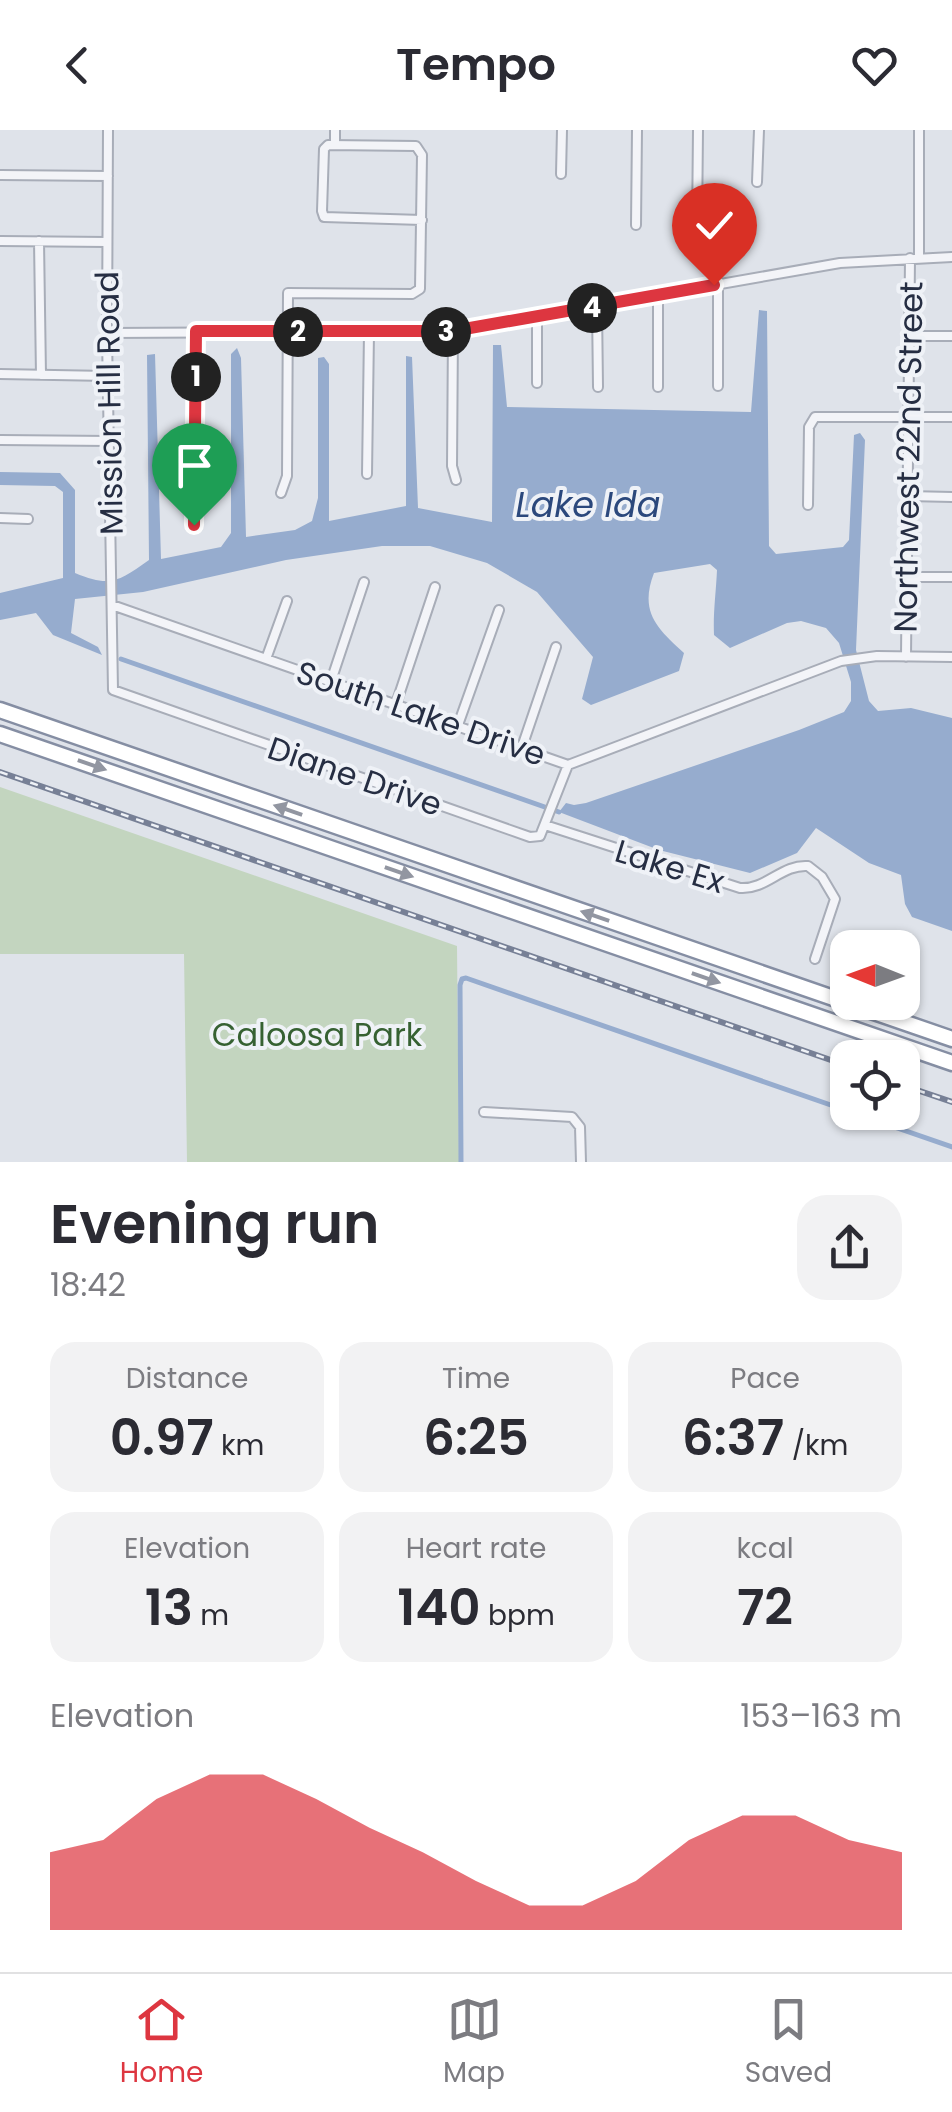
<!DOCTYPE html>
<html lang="en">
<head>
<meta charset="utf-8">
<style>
	:root { --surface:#fff; --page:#f2f2f3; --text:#2b2b33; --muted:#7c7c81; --line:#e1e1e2; --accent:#dd3640 }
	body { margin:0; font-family:Poppins,sans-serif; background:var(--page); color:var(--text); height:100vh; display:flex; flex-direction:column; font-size:38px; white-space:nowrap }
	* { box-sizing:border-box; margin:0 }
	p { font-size:32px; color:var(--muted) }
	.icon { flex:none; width:55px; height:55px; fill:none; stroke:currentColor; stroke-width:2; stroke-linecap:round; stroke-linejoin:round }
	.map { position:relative; height:1032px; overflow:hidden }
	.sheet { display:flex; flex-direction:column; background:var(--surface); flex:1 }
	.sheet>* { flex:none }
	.needle { width:65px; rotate:271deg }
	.buttons { position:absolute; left:830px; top:800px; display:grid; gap:20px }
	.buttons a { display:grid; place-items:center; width:90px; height:90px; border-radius:20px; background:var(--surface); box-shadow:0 2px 8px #0004; font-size:50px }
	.pin { position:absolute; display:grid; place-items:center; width:85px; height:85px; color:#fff; margin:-102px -42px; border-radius:50% 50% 50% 0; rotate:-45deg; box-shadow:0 0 10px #0007 }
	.pin .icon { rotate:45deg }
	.km { position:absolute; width:50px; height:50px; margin:-25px; border-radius:50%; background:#222; color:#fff; font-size:28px; line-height:50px; text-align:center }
	.round { display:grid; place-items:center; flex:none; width:105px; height:105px; border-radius:30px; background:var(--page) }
	.head { display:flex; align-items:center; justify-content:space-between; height:170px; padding:0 50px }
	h1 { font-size:55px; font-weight:600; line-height:75px }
	.metrics { display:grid; grid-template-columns:repeat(3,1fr); gap:15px; height:170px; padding:10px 50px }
	.metrics div { display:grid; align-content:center; border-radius:25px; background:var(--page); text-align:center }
	.metrics b { font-size:50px; font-weight:600 }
	.metrics small { font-size:28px; font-weight:400 }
	.metrics p { font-size:28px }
	.chart { height:280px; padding:20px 50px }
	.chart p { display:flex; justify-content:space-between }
	.chart svg { width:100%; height:180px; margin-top:10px; fill:var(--accent); opacity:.7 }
	header { display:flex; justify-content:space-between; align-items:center; height:130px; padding:0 50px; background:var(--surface); font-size:45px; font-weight:600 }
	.dock { display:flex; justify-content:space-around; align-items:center; height:140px; border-top:2px solid var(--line); background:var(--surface); font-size:28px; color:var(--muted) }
	.dock a { display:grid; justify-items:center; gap:5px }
	.dock .on { color:var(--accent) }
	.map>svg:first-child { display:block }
</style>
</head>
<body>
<header><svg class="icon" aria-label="back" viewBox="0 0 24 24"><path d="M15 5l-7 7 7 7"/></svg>Tempo<svg class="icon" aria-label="heart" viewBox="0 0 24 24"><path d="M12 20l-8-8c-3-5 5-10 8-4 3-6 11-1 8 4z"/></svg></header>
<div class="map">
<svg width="952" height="1032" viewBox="0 0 952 1032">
	<rect width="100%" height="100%" fill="#dfe3ea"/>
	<path fill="#c3d5bf" d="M0 657 457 816 459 1032H187L184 824H0Z"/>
	<path fill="#96acce" d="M759 180 767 181 769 416 776 424 843 417 849 410 854 305 860 303 865 310 856 520 869 571 878 581 911 578 952 588V801L912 787 905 774 901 745 869 733 816 698 797 723 750 743 659 720 559 682 566 673 574 675 586 673 799 600 844 582 851 571V552L839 513 826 498 801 491 787 493 730 518 714 505C713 482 716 463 717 440L710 434 654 443C639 482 657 498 684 523L679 541 591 575 582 569 593 527 537 462 487 433 430 416H382L286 430 143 462 75 469 71 503 98 517 102 525 53 505 36 483 0 490V463L63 448V362L55 356 0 355V342L60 343 75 360V443C111 458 119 451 149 430L147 225 155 224 161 429 221 417 231 403V224L237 218 241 228 246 407 295 400 312 391 318 368V228L324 227 329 234V391L406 376V226L412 227 418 378 492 392 493 215H501L507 277 751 282Z"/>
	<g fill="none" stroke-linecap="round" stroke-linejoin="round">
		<path stroke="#96acce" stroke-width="5" d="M121 529 559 682
			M851 982 952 1017
			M461 1032 460 855 462 849 466 848 848 981"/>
		<defs>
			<path id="minor" d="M108 0 107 206 113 560 530 707 540 706 568 635
				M335 15V0
				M561 44 562 0
				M0 45 108 46
				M757 52 759 0
				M636 95 637 0
				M697 97 698 0
				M0 111 107 112
				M39 111 41 245
				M919 128V0
				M658 166V257
				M597 177 598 257
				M537 188V253
				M453 201 452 336 456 350
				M108 203 453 201 840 133 952 127
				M909 206H952
				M0 244 108 246
				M718 256V155
				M0 310 109 311
				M367 344 369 203
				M281 363 287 346 288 163 412 164 420 159 422 25 416 16 328 15 324 19 322 81 324 87 422 90
				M908 366 952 367
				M808 375 809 297 815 287H952
				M0 388 28 389
				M194 395 196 201
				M907 447H952
				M112 475 568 635 841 531 877 526 952 527
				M906 527 910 128
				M266 529 287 471
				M331 551 364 452
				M396 574 435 457
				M458 595 499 480
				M522 617 556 517
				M545 695 740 758C766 760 782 734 808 736L822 747 835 769 815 829
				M484 982 572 987 580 997 581 1032"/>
			<path id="highway" d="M0 580 952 909
				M0 604 952 933"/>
		</defs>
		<use href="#minor" stroke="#a8adb8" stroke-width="12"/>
		<use href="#highway" stroke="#858ea3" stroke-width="19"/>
		<use href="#minor" stroke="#f3f4f8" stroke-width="8"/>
		<use href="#highway" stroke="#fff" stroke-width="14"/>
		<defs>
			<path id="rail" d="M0 642 848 936
				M902 955 952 972"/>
		</defs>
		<use href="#rail" stroke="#778096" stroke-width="6"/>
		<use href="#rail" stroke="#eff2f7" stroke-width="2.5" stroke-dasharray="8" stroke-linecap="butt"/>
	</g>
	<defs><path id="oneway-solid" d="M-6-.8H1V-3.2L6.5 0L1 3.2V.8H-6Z" transform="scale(2.5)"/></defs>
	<g fill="#9296a1">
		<use href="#oneway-solid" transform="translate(92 635) rotate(19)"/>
		<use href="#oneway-solid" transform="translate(288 680) rotate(-161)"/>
		<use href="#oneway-solid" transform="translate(399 742) rotate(19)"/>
		<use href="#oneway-solid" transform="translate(595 786) rotate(-161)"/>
		<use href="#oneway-solid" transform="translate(706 848) rotate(19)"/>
	</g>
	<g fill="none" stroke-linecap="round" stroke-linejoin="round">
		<defs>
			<path id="route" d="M194 395 196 201H453L714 155"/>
		</defs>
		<use href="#route" stroke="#fff" stroke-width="20"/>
		<use href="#route" stroke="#dd3640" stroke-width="12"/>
	</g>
	<g text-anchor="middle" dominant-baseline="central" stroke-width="8" stroke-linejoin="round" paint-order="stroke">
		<g font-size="32" fill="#262e43" stroke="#eff2f7">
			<text transform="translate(109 273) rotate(-91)">Mission Hill Road</text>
			<text transform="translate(908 327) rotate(-89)">Northwest 22nd Street</text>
			<text transform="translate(421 583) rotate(19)">South Lake Drive</text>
			<text transform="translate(355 646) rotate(19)">Diane Drive</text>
			<text transform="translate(670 736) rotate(17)">Lake Ex</text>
		</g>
		<g font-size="32" fill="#366132" stroke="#eff2f7">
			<text x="317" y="904">Caloosa Park</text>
		</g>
		<g font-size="35" font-style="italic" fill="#2b487c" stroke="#eff2f7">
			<text x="588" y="374">Lake Ida</text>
		</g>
	</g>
</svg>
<div class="buttons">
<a><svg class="needle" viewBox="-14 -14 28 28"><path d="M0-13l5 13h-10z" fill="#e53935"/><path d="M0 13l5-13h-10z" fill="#7c7c81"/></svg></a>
<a><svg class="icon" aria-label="locate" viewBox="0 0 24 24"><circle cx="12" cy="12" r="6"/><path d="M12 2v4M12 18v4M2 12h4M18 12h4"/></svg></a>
</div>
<div class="pin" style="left:194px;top:395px;background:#1e9e55"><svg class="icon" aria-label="arrive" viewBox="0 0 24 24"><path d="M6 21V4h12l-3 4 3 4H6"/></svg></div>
<div class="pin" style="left:714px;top:155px;background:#d93025"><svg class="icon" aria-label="check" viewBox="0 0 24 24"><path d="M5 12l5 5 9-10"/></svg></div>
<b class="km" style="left:196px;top:247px">1</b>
<b class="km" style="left:298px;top:202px">2</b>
<b class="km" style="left:446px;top:202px">3</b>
<b class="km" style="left:592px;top:178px">4</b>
</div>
<section class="sheet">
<div class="head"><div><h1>Evening run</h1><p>18:42</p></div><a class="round"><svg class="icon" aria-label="share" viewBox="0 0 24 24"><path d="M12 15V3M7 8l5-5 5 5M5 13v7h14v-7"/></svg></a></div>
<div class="metrics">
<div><p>Distance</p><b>0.97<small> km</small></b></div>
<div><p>Time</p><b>6:25</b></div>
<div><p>Pace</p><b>6:37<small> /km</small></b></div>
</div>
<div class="metrics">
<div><p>Elevation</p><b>13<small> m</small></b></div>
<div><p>Heart rate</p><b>140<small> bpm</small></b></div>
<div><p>kcal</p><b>72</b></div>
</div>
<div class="chart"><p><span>Elevation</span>153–163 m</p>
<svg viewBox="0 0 160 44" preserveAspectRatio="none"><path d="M0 44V25L10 22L20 12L30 6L40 6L50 12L60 19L70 25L80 32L90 38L100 38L110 32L120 22L130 16L140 16L150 22L160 25V44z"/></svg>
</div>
</section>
<nav class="dock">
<a class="on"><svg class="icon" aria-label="home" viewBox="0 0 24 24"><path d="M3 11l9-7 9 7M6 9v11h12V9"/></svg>Home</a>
<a><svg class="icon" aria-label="map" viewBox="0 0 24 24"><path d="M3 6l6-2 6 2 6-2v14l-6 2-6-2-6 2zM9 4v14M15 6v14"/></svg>Map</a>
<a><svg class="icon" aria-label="saved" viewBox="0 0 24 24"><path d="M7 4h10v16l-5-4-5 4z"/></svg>Saved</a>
</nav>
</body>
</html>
